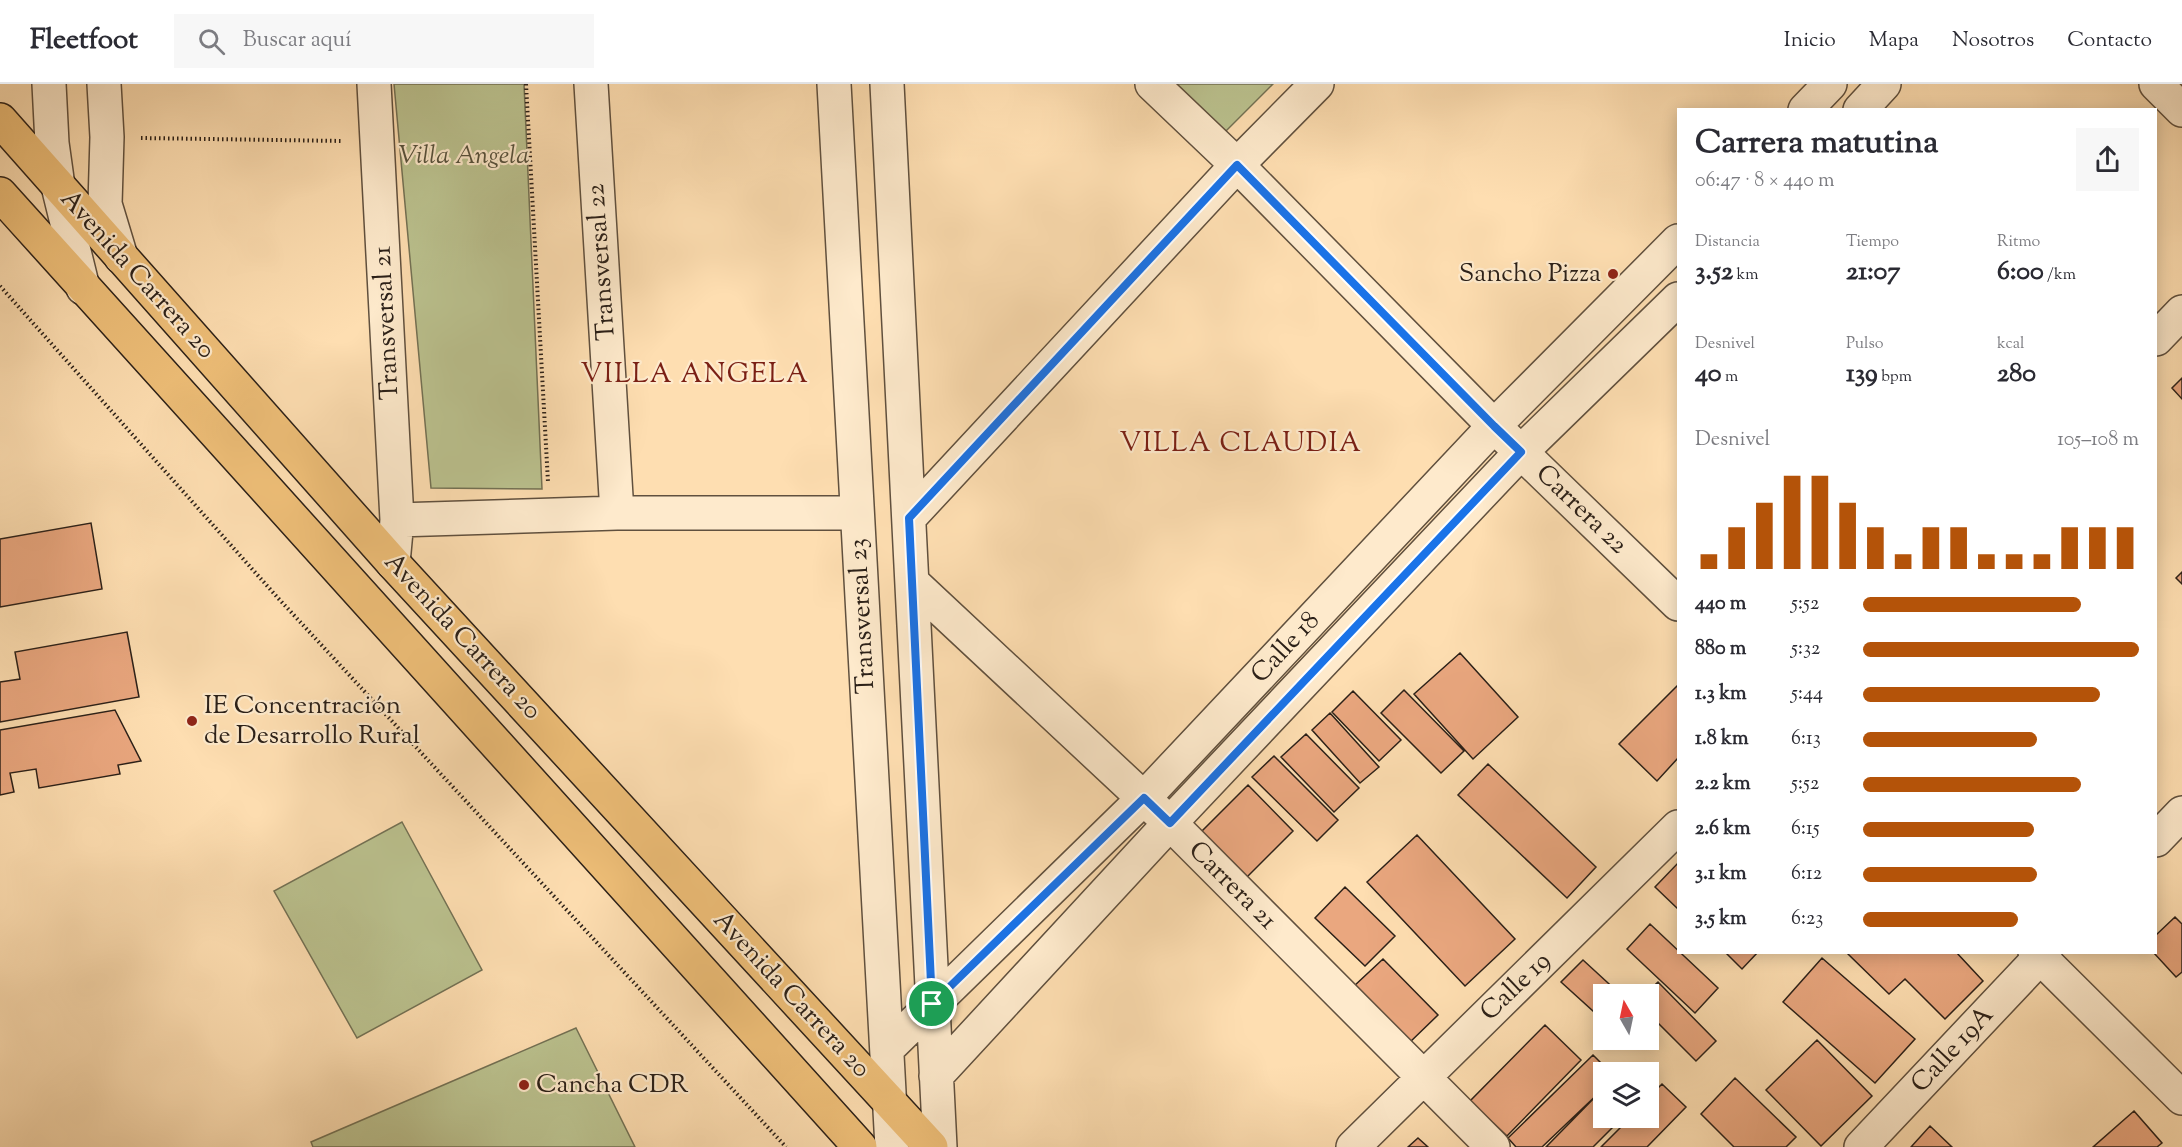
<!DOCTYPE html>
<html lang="es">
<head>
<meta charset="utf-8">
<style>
	:root { --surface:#fff; --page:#f7f7f7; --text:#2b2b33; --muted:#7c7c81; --line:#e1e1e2; --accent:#b45309 }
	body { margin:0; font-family:"Sorts Mill Goudy",serif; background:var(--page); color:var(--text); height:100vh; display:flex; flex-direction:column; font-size:22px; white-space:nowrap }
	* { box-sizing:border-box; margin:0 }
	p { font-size:20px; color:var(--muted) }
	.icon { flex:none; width:33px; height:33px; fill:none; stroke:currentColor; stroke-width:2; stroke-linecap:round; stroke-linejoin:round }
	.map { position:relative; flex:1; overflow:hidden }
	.sheet { position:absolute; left:1677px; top:24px; width:480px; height:846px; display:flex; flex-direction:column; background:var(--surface); border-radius:0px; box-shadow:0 3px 15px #0003 }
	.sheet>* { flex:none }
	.needle { width:39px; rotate:351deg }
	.controls { position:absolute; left:1593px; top:900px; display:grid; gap:12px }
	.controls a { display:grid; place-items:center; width:66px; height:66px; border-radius:0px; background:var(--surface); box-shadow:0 3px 15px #0003; font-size:30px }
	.pin { position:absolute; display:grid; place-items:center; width:51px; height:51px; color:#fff; margin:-26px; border:3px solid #fff; border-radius:50%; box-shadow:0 2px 6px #0007 }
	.round { display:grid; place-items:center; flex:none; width:63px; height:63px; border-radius:0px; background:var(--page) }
	.head { display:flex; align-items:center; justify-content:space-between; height:102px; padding:0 18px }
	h1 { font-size:33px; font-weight:700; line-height:45px }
	.metrics { display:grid; grid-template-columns:repeat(3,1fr); gap:9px; height:102px; padding:6px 18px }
	.metrics div { display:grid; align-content:center }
	.metrics b { font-size:26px; font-weight:700 }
	.metrics small { font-size:16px; font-weight:400 }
	.metrics p { font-size:16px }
	.chart { height:168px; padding:12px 18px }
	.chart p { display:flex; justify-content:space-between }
	.chart svg { width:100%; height:108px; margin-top:6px; stroke:var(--accent); stroke-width:6 }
	ul { padding:0 18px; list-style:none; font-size:20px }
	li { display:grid; grid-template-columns:96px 72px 1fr; align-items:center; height:45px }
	li i { height:15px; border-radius:8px; background:var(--accent) }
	header { display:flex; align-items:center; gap:36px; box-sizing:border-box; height:84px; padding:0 30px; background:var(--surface); border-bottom:2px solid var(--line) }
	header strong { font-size:28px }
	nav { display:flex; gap:33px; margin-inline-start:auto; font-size:21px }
	.search { width:420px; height:54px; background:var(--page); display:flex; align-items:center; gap:15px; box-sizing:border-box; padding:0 21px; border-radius:0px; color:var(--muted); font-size:22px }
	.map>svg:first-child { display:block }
</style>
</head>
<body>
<header>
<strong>Fleetfoot</strong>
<div class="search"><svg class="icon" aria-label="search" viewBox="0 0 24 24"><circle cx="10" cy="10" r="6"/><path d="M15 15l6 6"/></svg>Buscar aquí</div>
<nav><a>Inicio</a><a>Mapa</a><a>Nosotros</a><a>Contacto</a></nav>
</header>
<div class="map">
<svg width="2182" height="1063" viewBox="0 0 2182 1063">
	<rect width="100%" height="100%" fill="#fedeb1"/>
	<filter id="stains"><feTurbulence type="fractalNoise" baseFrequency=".00333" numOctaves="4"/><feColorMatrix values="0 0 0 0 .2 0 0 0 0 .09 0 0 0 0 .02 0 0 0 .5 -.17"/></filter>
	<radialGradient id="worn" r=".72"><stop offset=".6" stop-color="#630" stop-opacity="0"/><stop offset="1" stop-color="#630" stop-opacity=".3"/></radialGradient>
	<path fill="#bbc28f" stroke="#737154" stroke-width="1.5" d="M394 0H524L542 405 431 404Z
		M1173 0H1273L1222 51Z
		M402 738 482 886 357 954 274 807Z
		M576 944 635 1063H313L311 1058Z"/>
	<path fill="#eaa77f" stroke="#2b2018" stroke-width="1.5" d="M2182 294V315L2172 304Z
		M91 439 102 505 0 523V455Z
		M2182 488V500L2176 494Z
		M127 548 139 613 0 638V598L20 595 15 568Z
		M1460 569 1518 633 1473 675 1414 610Z
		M1677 602 1678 604V674L1657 697 1619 660Z
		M1404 606 1464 667 1441 689 1381 629Z
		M1353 607 1401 656 1379 677 1332 628Z
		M115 626 141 677 118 681 120 690 39 704 36 685 10 689 14 708 0 711V646Z
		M1330 629 1379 683 1360 699 1312 646Z
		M1306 650 1359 704 1334 728 1281 673Z
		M1274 672 1338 736 1317 757 1252 693Z
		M1488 680 1596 783 1567 814 1458 711Z
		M1248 701 1293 747 1244 796 1198 751Z
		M1417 751 1515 855 1465 902 1367 798Z
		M1678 779V825L1655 803Z
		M1345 803 1395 852 1365 882 1315 834Z
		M2175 833 2182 840V888L2176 893 2153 868H2156V851Z
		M1650 840 1718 904 1695 929 1627 865Z
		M1725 868H1758L1742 885Z
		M1850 868H1956L1983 897 1945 935 1905 895 1889 910 1848 870Z
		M1822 874 1915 955 1875 999 1783 918Z
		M1383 875 1438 931 1408 960 1353 903Z
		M1583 876 1620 910H1604V937L1561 898Z
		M1658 898 1716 957 1696 977 1648 929V910H1645Z
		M1545 941 1581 976 1507 1052 1470 1017Z
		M1817 956 1872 1012 1821 1062 1766 1006Z
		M1593 971 1610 988H1604V1004L1542 1063H1516L1508 1054Z
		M1735 994 1796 1053 1786 1063H1734L1701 1030Z
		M1662 1000 1686 1023 1647 1063H1601L1630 1034H1648V1014Z
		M1601 1007 1604 1010V1034H1622L1593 1063H1546Z
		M2134 1027 2162 1059 2157 1063H2093Z
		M1930 1042 1952 1063H1911Z
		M1418 1054 1428 1063H1408Z"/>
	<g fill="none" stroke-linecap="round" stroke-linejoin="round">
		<defs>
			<path id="minor" d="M49 0 52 59 58 102 83 204
				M104 0 107 53 105 120 121 173
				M374 0 397 436 393 479
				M591 0 617 429
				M834 0 892 1063
				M887 0 940 1063
				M1152 0 1237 81 1494 342 1678 520
				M2156 0 2182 26
				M1805 26 1830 0
				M1860 26 1884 0
				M2156 255 2182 228
				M909 434 1237 81 1317 0
				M397 436 617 429H857
				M912 498 1170 739 1493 1063
				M2156 756 2182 729
				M2035 868 2182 1014
				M887 965 1144 714 1494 342 1678 157
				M936 992 1170 739 1521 368 1678 215
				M1353 1063 1678 743
				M1861 1063 2045 868"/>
			<path id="major" d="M0 36 393 479 931 1063
				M0 110 860 1063"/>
		</defs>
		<use href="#minor" stroke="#60503e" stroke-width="36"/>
		<use href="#major" stroke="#2b2018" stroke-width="36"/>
		<path stroke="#2b2018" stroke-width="4" stroke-dasharray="1.5 3" stroke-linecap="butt" d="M526 0 548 398
			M141 54 343 57
			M0 202 278 514 786 1063"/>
		<use href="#minor" stroke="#feeacc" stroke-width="33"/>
		<use href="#major" stroke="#efbf78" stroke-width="33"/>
	</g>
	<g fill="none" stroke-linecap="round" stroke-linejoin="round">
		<defs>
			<path id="route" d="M1237 81 1494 342 1521 368 1170 739 1144 714 932 920 909 434Z"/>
		</defs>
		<use href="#route" stroke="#fff" stroke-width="12"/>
		<use href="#route" stroke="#1a73e8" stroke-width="8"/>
	</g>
	<g fill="#8f2418" stroke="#feeacc" stroke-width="2">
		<circle cx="1613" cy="190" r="6"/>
		<circle cx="192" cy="637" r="6"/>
		<circle cx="524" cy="1001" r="6"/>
	</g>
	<g text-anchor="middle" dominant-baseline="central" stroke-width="4.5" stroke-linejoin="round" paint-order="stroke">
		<g font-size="26" font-style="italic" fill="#56513c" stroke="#feeacc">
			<text x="464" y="72">Villa Angela</text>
		</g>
		<g font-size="26" fill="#2b2018" stroke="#feeacc">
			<text transform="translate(602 178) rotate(-94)">Transversal 22</text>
			<text transform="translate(137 191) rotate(48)">Avenida Carrera 20</text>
			<text transform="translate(387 239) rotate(-93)">Transversal 21</text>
			<text transform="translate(1581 426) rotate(44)">Carrera 22</text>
			<text transform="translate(863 532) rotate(-93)">Transversal 23</text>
			<text transform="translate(462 553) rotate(47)">Avenida Carrera 20</text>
			<text transform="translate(1286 564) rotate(-47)">Calle 18</text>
			<text transform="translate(1232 802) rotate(45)">Carrera 21</text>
			<text transform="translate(1516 903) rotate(-44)">Calle 19</text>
			<text transform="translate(791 911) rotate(47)">Avenida Carrera 20</text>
			<text transform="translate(1953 966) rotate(-47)">Calle 19A</text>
		</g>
		<g font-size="26" fill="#2b2018" stroke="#feeacc" text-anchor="start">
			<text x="1601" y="190" text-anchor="end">Sancho Pizza</text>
			<text x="204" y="622">IE Concentración<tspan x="204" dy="30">de Desarrollo Rural</tspan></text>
			<text x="536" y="1001">Cancha CDR</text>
		</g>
		<g font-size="27" letter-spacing="1.5" fill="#7a1f14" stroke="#feeacc">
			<text x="695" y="291">VILLA ANGELA</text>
			<text x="1241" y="360">VILLA CLAUDIA</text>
		</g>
	</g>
	<rect width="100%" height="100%" filter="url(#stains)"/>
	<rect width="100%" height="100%" fill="url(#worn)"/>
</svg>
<div class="controls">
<a><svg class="needle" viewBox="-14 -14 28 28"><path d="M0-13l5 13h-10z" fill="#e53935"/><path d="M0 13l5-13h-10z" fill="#7c7c81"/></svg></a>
<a><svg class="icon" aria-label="layers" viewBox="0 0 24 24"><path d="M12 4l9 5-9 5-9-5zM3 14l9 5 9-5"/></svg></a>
</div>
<div class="pin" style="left:932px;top:920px;background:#1e9e55"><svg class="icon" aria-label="arrive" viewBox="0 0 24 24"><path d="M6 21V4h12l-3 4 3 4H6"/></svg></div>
<section class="sheet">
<div class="head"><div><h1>Carrera matutina</h1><p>06:47 · 8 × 440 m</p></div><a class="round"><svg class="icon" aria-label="share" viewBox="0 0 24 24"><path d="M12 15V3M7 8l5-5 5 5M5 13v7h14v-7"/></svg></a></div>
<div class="metrics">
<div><p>Distancia</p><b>3.52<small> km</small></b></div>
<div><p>Tiempo</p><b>21:07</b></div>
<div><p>Ritmo</p><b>6:00<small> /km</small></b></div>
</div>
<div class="metrics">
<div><p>Desnivel</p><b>40<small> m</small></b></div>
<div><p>Pulso</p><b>139<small> bpm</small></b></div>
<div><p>kcal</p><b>280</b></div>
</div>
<div class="chart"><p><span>Desnivel</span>105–108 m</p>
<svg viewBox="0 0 160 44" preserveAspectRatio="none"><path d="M5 44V38M15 44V27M25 44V17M35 44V6M45 44V6M55 44V17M65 44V27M75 44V38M85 44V27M95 44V27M105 44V38M115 44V38M125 44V38M135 44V27M145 44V27M155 44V27"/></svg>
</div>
<ul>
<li><b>440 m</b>5:52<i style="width:79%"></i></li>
<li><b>880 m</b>5:32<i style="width:100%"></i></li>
<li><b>1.3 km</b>5:44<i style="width:86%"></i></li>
<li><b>1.8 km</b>6:13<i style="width:63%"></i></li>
<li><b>2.2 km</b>5:52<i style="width:79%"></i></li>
<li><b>2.6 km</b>6:15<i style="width:62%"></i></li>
<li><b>3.1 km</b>6:12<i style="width:63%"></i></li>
<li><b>3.5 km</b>6:23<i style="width:56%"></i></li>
</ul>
</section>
</div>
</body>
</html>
